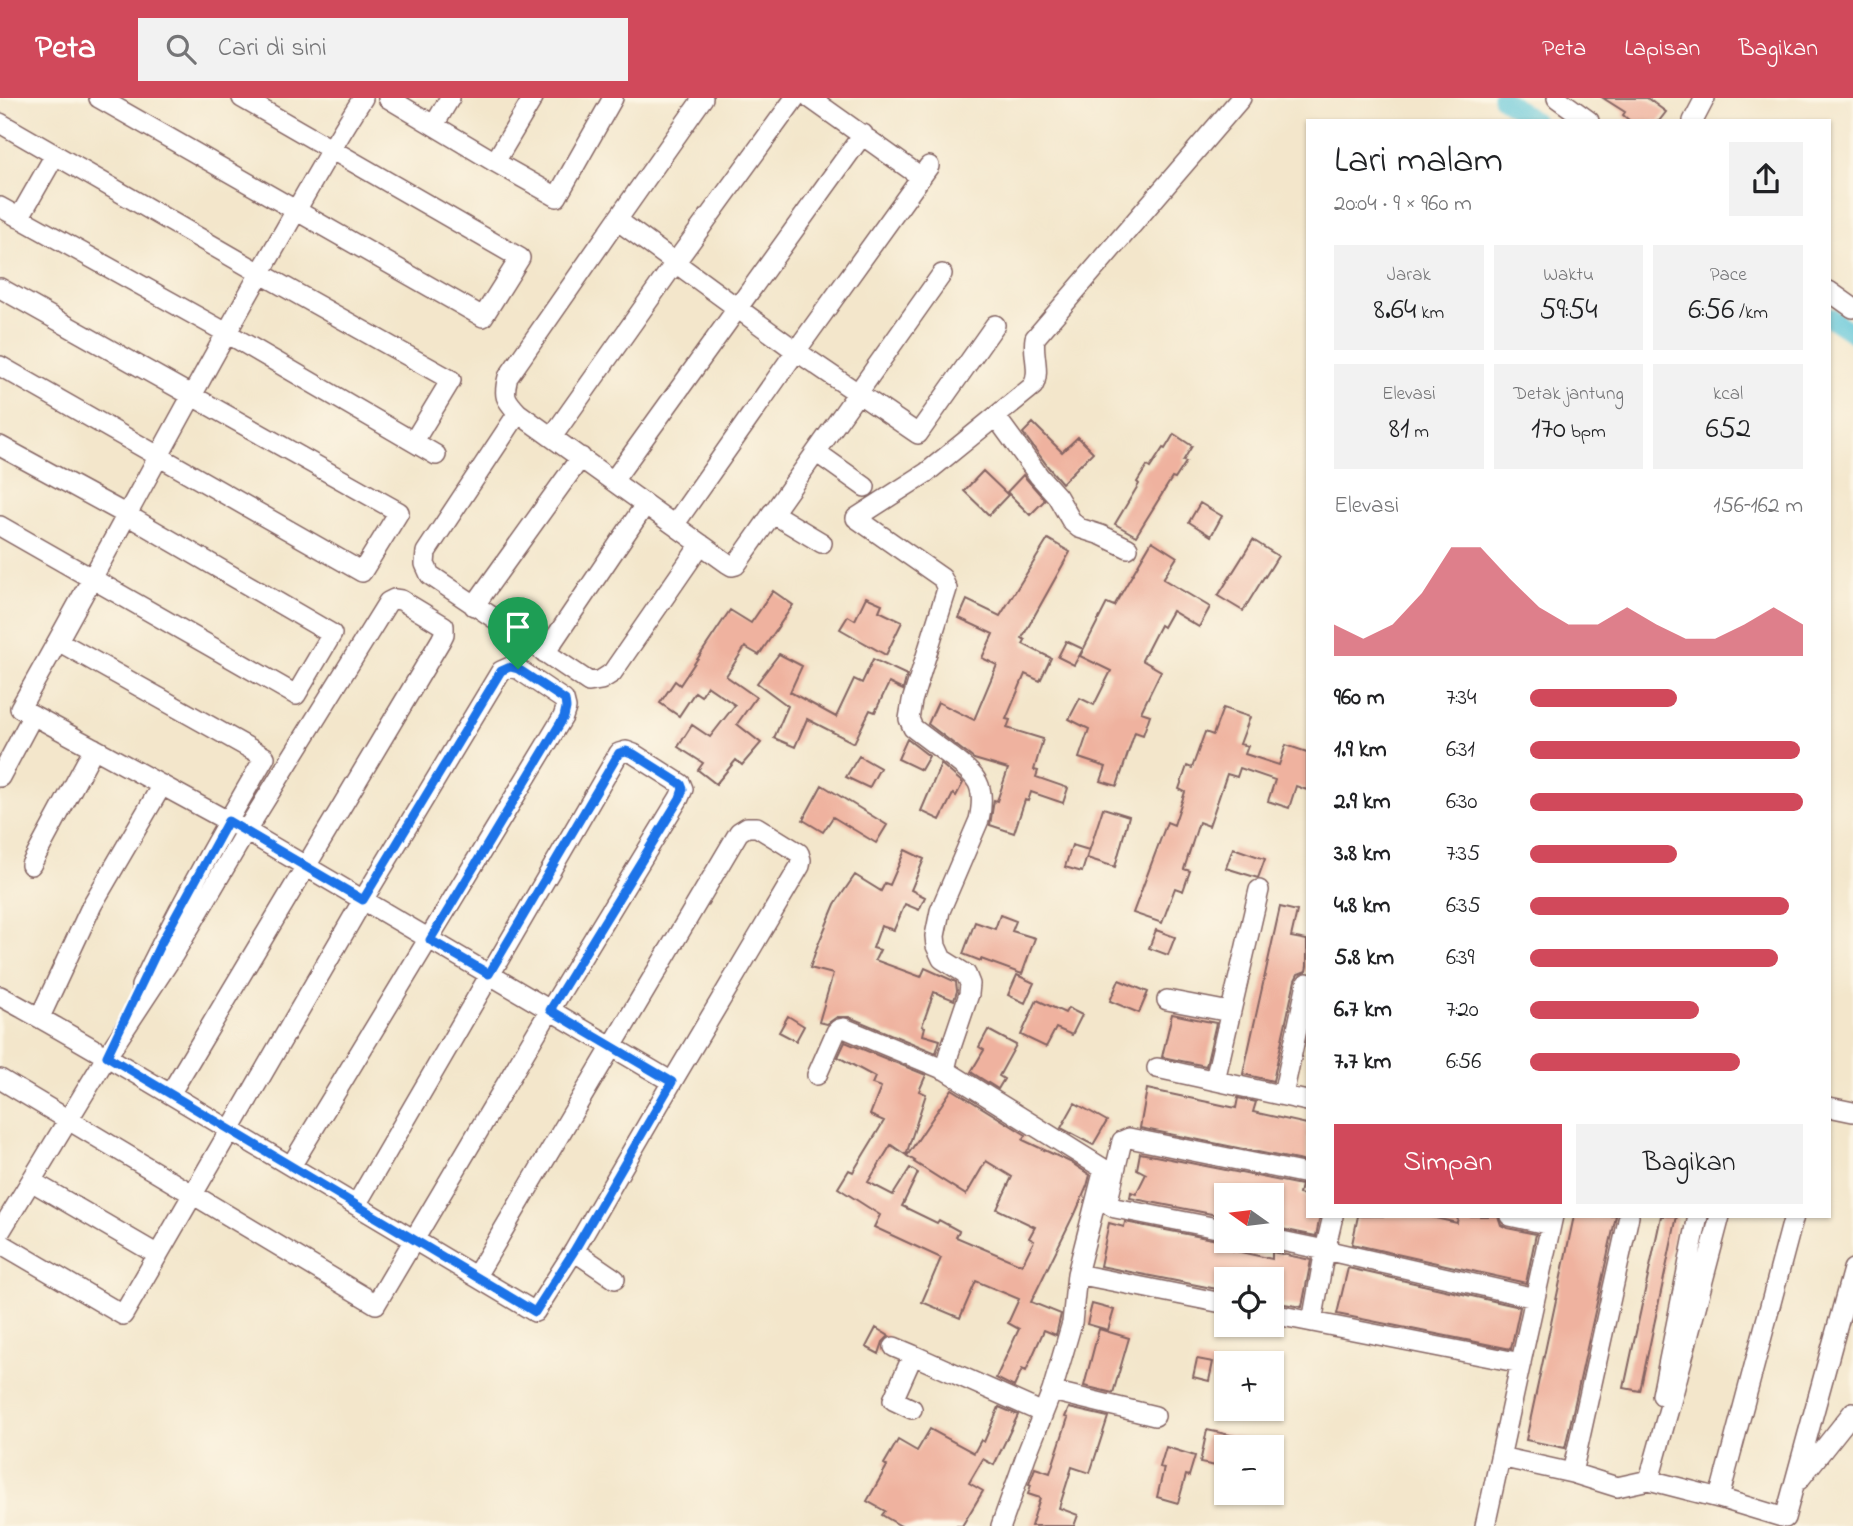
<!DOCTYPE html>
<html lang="id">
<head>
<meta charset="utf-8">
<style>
	:root { --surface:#fff; --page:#f2f2f2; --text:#202124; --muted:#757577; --accent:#d1495b }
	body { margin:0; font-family:"Indie Flower",sans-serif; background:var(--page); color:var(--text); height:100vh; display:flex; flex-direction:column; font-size:26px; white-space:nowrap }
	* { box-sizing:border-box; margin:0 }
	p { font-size:23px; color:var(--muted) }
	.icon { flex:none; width:38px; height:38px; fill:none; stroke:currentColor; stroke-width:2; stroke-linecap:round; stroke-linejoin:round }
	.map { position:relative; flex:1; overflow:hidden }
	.sheet { position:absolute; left:1306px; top:21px; width:525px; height:1099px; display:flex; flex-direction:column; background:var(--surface); border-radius:0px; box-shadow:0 2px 5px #0004 }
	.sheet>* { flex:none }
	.needle { width:46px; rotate:284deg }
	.fabs { position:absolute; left:1214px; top:1085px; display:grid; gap:14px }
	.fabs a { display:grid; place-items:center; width:70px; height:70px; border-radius:0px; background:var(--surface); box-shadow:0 2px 5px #0004; font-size:35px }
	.pin { position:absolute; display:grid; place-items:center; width:60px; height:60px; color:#fff; margin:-72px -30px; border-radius:50% 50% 50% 0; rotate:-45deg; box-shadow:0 0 7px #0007 }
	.pin .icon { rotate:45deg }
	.round { display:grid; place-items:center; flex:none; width:74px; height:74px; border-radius:0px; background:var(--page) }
	.summary { display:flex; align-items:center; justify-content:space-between; height:119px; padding:0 28px }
	h1 { font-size:38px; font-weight:600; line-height:52px }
	.metrics { display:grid; grid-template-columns:repeat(3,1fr); gap:10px; height:119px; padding:7px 28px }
	.metrics div { display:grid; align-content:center; border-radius:0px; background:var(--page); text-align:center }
	.metrics b { font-size:30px; font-weight:600 }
	.metrics small { font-size:19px; font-weight:400 }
	.metrics p { font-size:19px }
	.chart { height:196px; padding:14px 28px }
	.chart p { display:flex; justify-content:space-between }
	.chart svg { width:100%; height:126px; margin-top:7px; fill:var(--accent); opacity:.7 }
	.button { display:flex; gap:14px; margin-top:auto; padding:14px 28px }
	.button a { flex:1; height:80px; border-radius:0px; background:var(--accent); color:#fff; font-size:28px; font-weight:600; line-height:80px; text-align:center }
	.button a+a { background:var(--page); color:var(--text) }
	ul { padding:0 28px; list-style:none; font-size:23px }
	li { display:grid; grid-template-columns:112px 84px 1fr; align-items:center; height:52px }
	li i { height:18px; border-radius:9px; background:var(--accent) }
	header { display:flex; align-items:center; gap:42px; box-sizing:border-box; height:98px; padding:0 35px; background:var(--accent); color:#fff }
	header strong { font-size:33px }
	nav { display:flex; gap:38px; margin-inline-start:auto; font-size:24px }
	.search { width:490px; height:63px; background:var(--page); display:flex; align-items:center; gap:18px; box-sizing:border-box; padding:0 24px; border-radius:0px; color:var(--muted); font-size:26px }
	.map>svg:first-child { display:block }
</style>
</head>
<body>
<header>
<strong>Peta</strong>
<div class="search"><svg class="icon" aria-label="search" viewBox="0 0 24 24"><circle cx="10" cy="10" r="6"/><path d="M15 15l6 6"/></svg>Cari di sini</div>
<nav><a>Peta</a><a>Lapisan</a><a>Bagikan</a></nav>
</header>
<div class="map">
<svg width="1853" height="1428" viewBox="0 0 1853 1428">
	<rect width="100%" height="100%" fill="#fcf5e5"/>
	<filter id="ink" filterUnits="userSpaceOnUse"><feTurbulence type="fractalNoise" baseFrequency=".0143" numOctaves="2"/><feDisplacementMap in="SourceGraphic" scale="14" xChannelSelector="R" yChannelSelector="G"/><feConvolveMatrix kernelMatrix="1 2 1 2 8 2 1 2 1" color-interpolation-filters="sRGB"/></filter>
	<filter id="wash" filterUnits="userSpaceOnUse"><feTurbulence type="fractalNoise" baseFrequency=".00686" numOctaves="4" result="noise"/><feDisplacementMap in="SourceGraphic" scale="28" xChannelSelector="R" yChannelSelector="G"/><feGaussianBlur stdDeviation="1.57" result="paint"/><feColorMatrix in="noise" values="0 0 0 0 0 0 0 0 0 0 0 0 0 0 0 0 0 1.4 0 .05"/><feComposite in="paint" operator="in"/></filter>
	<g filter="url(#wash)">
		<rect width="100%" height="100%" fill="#f3e6cb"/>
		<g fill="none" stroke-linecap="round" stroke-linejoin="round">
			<path stroke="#5dc6da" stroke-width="19" d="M1502 0 1534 23
				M1829 219 1853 235"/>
		</g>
		<g id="blocks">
			<path fill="#efb29f" d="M1603 0H1647L1666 14 1659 23H1630L1623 17 1625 14Z
				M1033 325 1062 354 1078 339 1093 354 1062 385 1049 370 1023 335Z
				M1174 336 1192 348 1183 363 1186 364 1175 381 1172 380 1136 438 1115 426 1139 386 1137 384 1147 368 1150 370 1163 350 1165 351Z
				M983 373 1008 397 989 417 964 393Z
				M1023 377 1045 402 1030 417 1007 394Z
				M1200 405 1222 418 1211 438 1189 424Z
				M1048 441 1070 454 1022 540 1025 542 1023 546 1051 560 1040 583 1025 576 1006 621 1010 622 1007 630 1043 641 1034 672 1038 673 1036 679 1068 690 1063 705 1031 694 1028 703 1025 702 1014 735 990 727 994 702 997 703 1008 671 974 661 928 626 938 604 974 622 997 567 982 560 993 536 959 520 967 502 1000 518Z
				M1253 442 1278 458 1265 479H1264L1243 513 1218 498Z
				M1152 443 1177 459 1163 481 1210 509 1199 529 1172 513 1163 529 1160 527 1142 562 1161 573 1141 614 1150 617 1143 637 1135 634 1117 688 1101 683 1106 669 1079 660 1089 631 1069 621 1080 600 1094 607 1111 573 1080 558 1107 505 1114 508Z
				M773 493 793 507 759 557 745 549 726 578 756 599 737 626 761 645 742 667 736 662 716 686 698 672 703 665 678 649 692 627 710 639 735 607 707 588 701 598 695 594 679 618 660 605 675 583 680 587 730 512 751 525Z
				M866 499 882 506 879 513 902 524 886 557 840 531 848 518 855 522Z
				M1066 543 1083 551 1074 567 1058 559Z
				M779 556 802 568 790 594 836 619 854 581 862 585 873 561 907 577 903 592 889 585 875 614 870 612 854 645 807 621 795 649 774 640 788 608 757 585Z
				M1223 610 1250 619 1240 646 1248 648 1245 656 1279 667 1286 647 1307 654V692L1296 688 1289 710 1268 703 1275 682 1240 670 1237 679 1227 676 1209 728 1199 724 1184 771 1190 773 1183 793 1175 790 1162 825 1133 815 1167 724 1174 727 1185 694 1179 691 1187 668 1192 670 1205 634 1213 637Z
				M907 641 929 658 921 672 898 661Z
				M859 658 880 670 869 690 846 679Z
				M941 666 963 685 956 698 953 696 940 722 921 713Z
				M822 687 887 727 876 745 833 719 823 734 803 722Z
				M1103 710 1129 718 1115 769 1087 760Z
				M1072 747 1089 752 1082 774 1065 769Z
				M1233 750 1265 761 1258 780 1226 770Z
				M905 752 924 761 911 792 925 799 919 812 905 806 894 832 881 828 873 850 880 852 875 862 921 879 925 870 956 884 957 893 954 902 934 894 922 928 925 929 923 937 940 942 936 955 849 919H837L827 926 819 924 833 876 810 870 817 849 835 806 855 777 881 793 885 785 890 787Z
				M1280 809 1297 813 1291 839 1307 842V868L1306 873 1298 876 1295 882 1273 983 1243 976Z
				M1000 817 1016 823 1012 833 1035 840 1022 876 981 861V863L963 856 975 824 995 831Z
				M1156 832 1175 839 1168 857 1149 850Z
				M1017 877 1034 885 1025 905 1008 897Z
				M1119 882 1148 894 1139 915 1110 903Z
				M1037 902 1065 915 1068 910 1082 917 1072 937 1056 930 1046 949 1021 937Z
				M1172 916 1216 925 1206 968 1162 959Z
				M788 918 804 928 796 943 779 934Z
				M988 932 1016 947 999 978 1004 981 998 991 971 974 984 952 979 949Z
				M845 944 926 977 919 993 926 996 906 1057 891 1047 868 1084 893 1097 910 1070 918 1075 902 1108 937 1125 939 1122 959 1133 956 1139 1022 1167 1034 1143 1029 1140 1035 1129 997 1111 1012 1079 986 1063 966 1097 914 1064 915 1063 907 1058 952 991 1026 1037 1023 1042 1070 1064 1090 1077 1087 1088 1075 1116H1074L1031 1204 1061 1216 1056 1237 1044 1232 1026 1273 1022 1271 1014 1289 996 1280 1019 1231 1008 1225 1019 1201 976 1183 960 1220 922 1204 941 1160 874 1129 880 1117 838 1090 849 1072 853 1074 884 1023 870 1017 881 989 872 986 875 979 838 959Z
				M1147 991 1236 1010 1238 1000 1256 1004 1253 1014 1307 1026V1064L1140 1030Z
				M1075 1005 1107 1023 1093 1047 1061 1030Z
				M1140 1055 1301 1087 1299 1096 1307 1098V1118H1320L1316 1138 1272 1129V1097H1227V1119L1130 1100 1131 1094 1136 1096 1146 1076 1137 1071Z
				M1358 1118H1427L1457 1125 1458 1118H1498L1501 1127 1507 1130 1536 1136 1526 1185 1352 1146Z
				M1574 1118H1616L1565 1350 1526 1342Z
				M1661 1118H1677L1640 1293 1624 1290Z
				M1125 1124 1227 1144V1151L1272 1161V1154L1311 1162 1302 1209 1272 1204V1181H1227V1193L1100 1168 1109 1125 1124 1129Z
				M1348 1170 1520 1209 1511 1251 1337 1216Z
				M1092 1206 1114 1212 1108 1232 1087 1226Z
				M876 1230 889 1238 883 1244 879 1256 866 1249Z
				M1099 1231 1129 1240 1113 1295 1084 1288Z
				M1197 1261 1213 1264 1209 1283 1193 1279Z
				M999 1309 1018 1317 994 1367 983 1361 969 1385 983 1393 962 1428H901L882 1417 885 1413 867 1403 887 1368 884 1366 898 1342 917 1353 930 1331 974 1355 981 1342 984 1344Z
				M1069 1310 1108 1319 1090 1375 1072 1369 1059 1410 1078 1417 1074 1428H1031L1040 1400 1028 1396 1031 1387 1029 1386 1035 1370 1050 1375 1068 1320 1065 1319Z
				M1207 1332 1258 1343 1257 1349H1227V1370L1200 1365Z
				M1166 1349 1195 1358 1189 1378 1186 1377 1178 1405 1157 1399 1164 1370 1160 1369Z"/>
		</g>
	</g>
	<g filter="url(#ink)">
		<use href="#blocks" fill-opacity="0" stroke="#856563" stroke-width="2"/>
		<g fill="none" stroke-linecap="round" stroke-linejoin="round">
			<defs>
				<path id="minor" d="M99 0 483 219 520 160 242 0
					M363 0C335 43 310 88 285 132 193 290 110 452 20 610L246 733 672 984
					M388 0 495 64 557 99 613 0
					M703 0 617 122 508 279C503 298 505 301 518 315L727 465 732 468 736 467 942 176
					M810 0 921 79
					M1557 0 1589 23
					M1693 23 1705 0
					M0 25 260 175 451 282 414 343
					M434 27 450 0
					M495 64 533 0
					M0 109 225 234 436 357
					M19 120 55 57
					M617 122 796 253 918 336 995 227
					M0 190 399 414 362 474 0 268
					M1829 193 1853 210
					M518 315 426 454 425 466 430 477 589 584 601 582 612 575 701 446
					M996 319 1039 378 1057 398 1072 424 1079 430 1101 437 1128 450
					M552 339 675 165 795 0
					M0 348 127 417 332 536 296 597 0 428
					M816 354 865 389
					M613 383 863 36
					M772 415 822 445
					M674 427 796 253 929 68
					M474 508 581 359
					M58 543 265 659C221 734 178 810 141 888
					M545 555 645 407
					M0 679 33 617
					M31 767 94 650
					M0 898C78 940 153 986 230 1032 331 1092 433 1153 535 1214L574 1153 672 984 800 768 801 762 799 755 757 729H747L739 734 476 1178
					M1167 902 1230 914
					M40 919 92 807 162 687
					M1157 970 1307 1003
					M817 977 836 934 839 931 844 930 945 972
					M0 981 376 1206 550 912 679 700 683 691 681 686 634 656 626 653 619 655 356 1107
					M1215 982 1259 792
					M1283 997 1307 885
					M1829 1009 1853 1014
					M31 1083 158 1157
					M1510 1118 1551 1127
					M1698 1118 1662 1297 1672 1300 1720 1118
					M1227 1132 1115 1110 1110 1107 1108 1102 1122 1043 1129 1040 1307 1076
					M0 1134 107 958 174 856 246 733 388 504 394 501 401 502 444 528V536L441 542 170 996
					M1272 1141 1325 1152 1535 1200
					M0 1145 123 1217 363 802 501 573 510 569 518 571 564 602 566 610 563 619 291 1068
					M574 1153 615 1181
					M1077 1176 1227 1206
					M1272 1216 1521 1265
					M1312 1224 1325 1152 1333 1118
					M894 1249 913 1257
					M1052 1293 1155 1318
					M912 1311 893 1302 913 1257 1043 1315
					M1500 1359 1572 1375 1617 1389 1649 1382 1719 1400 1794 1118
					M1572 1375 1629 1118
					M1649 1382 1672 1300
					M1799 1382 1853 1314
					M1719 1400 1785 1420 1853 1171
					M1001 1428 1026 1358 1052 1293 1072 1225 1077 1176 1104 1071 945 972 949 955 969 896 970 886 966 876 942 861 936 848 935 838 940 813 979 722C987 685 976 678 949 657 937 648 925 639 913 630L909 621 912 603 947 491 942 480 856 420 926 375 1033 288C1041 273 1032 256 1035 240L1241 0
					M1485 1428 1553 1118"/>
			</defs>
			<use href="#minor" stroke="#856563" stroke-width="22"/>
			<use href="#minor" stroke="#fff" stroke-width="19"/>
		</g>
	</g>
	<g fill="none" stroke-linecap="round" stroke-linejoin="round" filter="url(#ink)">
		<defs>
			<path id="route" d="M510 569 518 571 565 602 566 610 564 619 430 842 489 876 619 655 626 653 634 656 681 686 683 691 680 700 550 912 672 984 574 1153 535 1214 107 958 160 847 228 723 363 802 501 573Z"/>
		</defs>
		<use href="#route" stroke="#fff" stroke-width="14"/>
		<use href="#route" stroke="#1a73e8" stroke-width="9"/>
	</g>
</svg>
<div class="fabs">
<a><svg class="needle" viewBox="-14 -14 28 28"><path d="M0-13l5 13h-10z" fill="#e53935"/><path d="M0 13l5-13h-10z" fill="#757577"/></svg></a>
<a><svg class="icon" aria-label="locate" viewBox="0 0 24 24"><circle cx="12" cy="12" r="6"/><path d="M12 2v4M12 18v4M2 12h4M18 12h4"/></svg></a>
<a>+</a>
<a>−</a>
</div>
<div class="pin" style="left:518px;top:571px;background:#1e9e55"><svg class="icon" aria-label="arrive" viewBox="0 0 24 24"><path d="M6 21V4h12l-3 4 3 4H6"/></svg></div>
<section class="sheet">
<div class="summary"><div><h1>Lari malam</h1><p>20:04 · 9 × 960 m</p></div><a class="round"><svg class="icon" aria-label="share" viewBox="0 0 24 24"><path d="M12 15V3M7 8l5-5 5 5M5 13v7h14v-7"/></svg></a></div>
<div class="metrics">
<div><p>Jarak</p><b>8.64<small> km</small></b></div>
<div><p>Waktu</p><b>59:54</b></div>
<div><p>Pace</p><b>6:56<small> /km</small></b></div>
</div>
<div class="metrics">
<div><p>Elevasi</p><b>81<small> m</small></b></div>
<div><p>Detak jantung</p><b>170<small> bpm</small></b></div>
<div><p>kcal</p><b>652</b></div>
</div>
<div class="chart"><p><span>Elevasi</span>156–162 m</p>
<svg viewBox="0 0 160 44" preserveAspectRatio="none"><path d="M0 44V33L10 38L20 33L30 22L40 6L50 6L60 17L70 27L80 33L90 33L100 27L110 33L120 38L130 38L140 33L150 27L160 33V44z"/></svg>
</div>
<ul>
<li><b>960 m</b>7:34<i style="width:54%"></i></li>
<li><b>1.9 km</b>6:31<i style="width:99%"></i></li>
<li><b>2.9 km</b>6:30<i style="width:100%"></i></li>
<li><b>3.8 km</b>7:35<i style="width:54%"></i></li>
<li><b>4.8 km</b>6:35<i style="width:95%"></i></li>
<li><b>5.8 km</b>6:39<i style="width:91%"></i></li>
<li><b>6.7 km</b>7:20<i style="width:62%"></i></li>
<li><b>7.7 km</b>6:56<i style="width:77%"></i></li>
</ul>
<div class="button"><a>Simpan</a><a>Bagikan</a></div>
</section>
</div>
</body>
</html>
